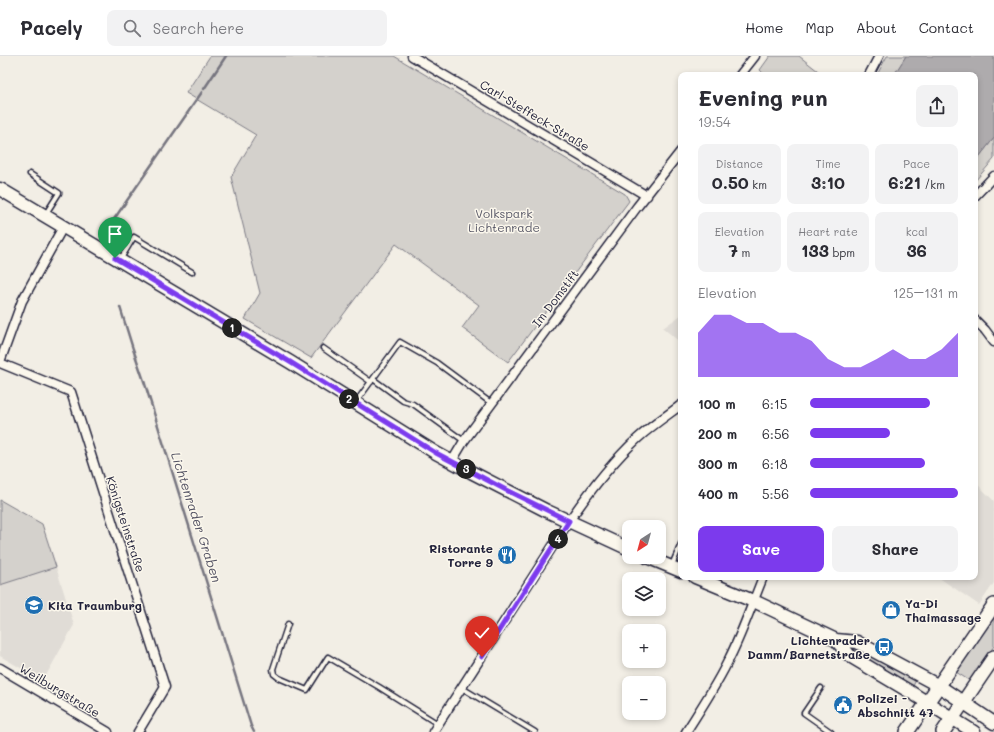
<!DOCTYPE html>
<html lang="en">
<head>
<meta charset="utf-8">
<style>
	:root { --surface:#fff; --page:#f2f2f3; --text:#2b2b33; --muted:#7c7c81; --line:#e1e1e2; --accent:#7c3aed }
	body { margin:0; font-family:Mali,sans-serif; background:var(--page); color:var(--text); height:100vh; display:flex; flex-direction:column; font-size:15px; white-space:nowrap }
	* { box-sizing:border-box; margin:0 }
	p { font-size:13px; color:var(--muted) }
	.icon { flex:none; width:22px; height:22px; fill:none; stroke:currentColor; stroke-width:2; stroke-linecap:round; stroke-linejoin:round }
	.map { position:relative; flex:1; overflow:hidden }
	.sheet { position:absolute; left:678px; top:16px; width:300px; height:508px; display:flex; flex-direction:column; background:var(--surface); border-radius:8px; box-shadow:0 2px 6px #0003 }
	.sheet>* { flex:none }
	.needle { width:26px; rotate:216deg }
	.controls { position:absolute; left:622px; top:464px; display:grid; gap:8px }
	.controls a { display:grid; place-items:center; width:44px; height:44px; border-radius:8px; background:var(--surface); box-shadow:0 2px 6px #0003; font-size:20px }
	.pin { position:absolute; display:grid; place-items:center; width:34px; height:34px; color:#fff; margin:-41px -17px; border-radius:50% 50% 50% 0; rotate:-45deg; box-shadow:0 0 4px #0007 }
	.pin .icon { rotate:45deg }
	.km { position:absolute; width:20px; height:20px; margin:-10px; border-radius:50%; background:#222; color:#fff; font-size:11px; line-height:20px; text-align:center }
	.round { display:grid; place-items:center; flex:none; width:42px; height:42px; border-radius:8px; background:var(--page) }
	.overview { display:flex; align-items:center; justify-content:space-between; height:68px; padding:0 20px }
	h1 { font-size:22px; font-weight:800; line-height:30px }
	.metrics { display:grid; grid-template-columns:repeat(3,1fr); gap:6px; height:68px; padding:4px 20px }
	.metrics div { display:grid; align-content:center; border-radius:8px; background:var(--page); text-align:center }
	.metrics b { font-size:17px; font-weight:800 }
	.metrics small { font-size:11px; font-weight:400 }
	.metrics p { font-size:11px }
	.chart { height:112px; padding:8px 20px }
	.chart p { display:flex; justify-content:space-between }
	.chart svg { width:100%; height:72px; margin-top:4px; fill:var(--accent); opacity:.7 }
	.primary-button { display:flex; gap:8px; margin-top:auto; padding:8px 20px }
	.primary-button a { flex:1; height:46px; border-radius:8px; background:var(--accent); color:#fff; font-size:16px; font-weight:800; line-height:46px; text-align:center }
	.primary-button a+a { background:var(--page); color:var(--text) }
	ul { padding:0 20px; list-style:none; font-size:13px }
	li { display:grid; grid-template-columns:64px 48px 1fr; align-items:center; height:30px }
	li i { height:10px; border-radius:5px; background:var(--accent) }
	header { display:flex; align-items:center; gap:24px; box-sizing:border-box; height:56px; padding:0 20px; background:var(--surface); border-bottom:1px solid var(--line) }
	header strong { font-size:19px }
	nav { display:flex; gap:22px; margin-inline-start:auto; font-size:14px }
	.search { width:280px; height:36px; background:var(--page); display:flex; align-items:center; gap:10px; box-sizing:border-box; padding:0 14px; border-radius:8px; color:var(--muted); font-size:15px }
	.map>svg:first-child { display:block }
</style>
</head>
<body>
<header>
<strong>Pacely</strong>
<div class="search"><svg class="icon" aria-label="search" viewBox="0 0 24 24"><circle cx="10" cy="10" r="6"/><path d="M15 15l6 6"/></svg>Search here</div>
<nav><a>Home</a><a>Map</a><a>About</a><a>Contact</a></nav>
</header>
<div class="map">
<svg width="994" height="676" viewBox="0 0 994 676">
	<rect width="100%" height="100%" fill="#f2eee5"/>
	<filter id="ink" filterUnits="userSpaceOnUse"><feTurbulence type="fractalNoise" baseFrequency=".025" numOctaves="2"/><feDisplacementMap in="SourceGraphic" scale="8" xChannelSelector="R" yChannelSelector="G"/><feConvolveMatrix kernelMatrix="1 2 1 2 8 2 1 2 1" color-interpolation-filters="sRGB"/></filter>
	<g filter="url(#ink)">
		<path fill="#e0dcd6" d="M681 259V287L663 272Z
			M975 426 994 445V527L979 549 938 521H975Z
			M56 511 74 569 43 625 0 600V529Z"/>
		<path fill="#d4d1cc" stroke="#7b7a84" d="M210 0H394L625 138 629 145 508 306 462 272 479 249 396 188 311 302 245 263 260 237 231 121 256 79 186 37Z
			M770 0H799L823 19H765L760 14Z
			M887 0H906L894 19H877Z
			M994 82V103L975 125V106Z
			M0 444 42 468 56 511 0 529Z
			M994 559V590L970 625 956 616Z
			M853 592H854L916 624 913 630 853 594 852 593Z"/>
		<path fill="#aeabad" stroke="#76747f" d="M906 0H994V82L975 106V19H894Z"/>
		<g fill="none" stroke-linecap="round" stroke-linejoin="round">
			<path stroke="#76747f" stroke-width="2.5" d="M204 33 226 0
				M110 169 202 36
				M120 251 133 293 145 328 251 670 254 676"/>
			<defs>
				<path id="lane" d="M30 118 59 137 45 159
					M120 204 134 181 192 216
					M323 292 371 326
					M373 323 403 345 413 348 464 385
					M356 346 400 286 437 307 491 347
					M672 509 681 488
					M288 568 273 613 274 618 279 622 307 634 328 601 379 631 438 668
					M462 632 535 676
					M821 632 804 657 831 676"/>
				<path id="street" d="M412 0 647 140
					M740 19 755 0
					M869 19 879 0
					M975 140 994 120
					M975 264 985 274 994 286
					M0 306 22 245 63 171
					M0 307 71 336 165 631 138 676
					M452 405 464 385 637 151 681 95
					M0 612 108 676
					M433 676 569 465C589 436 611 407 637 383 651 370 666 360 681 349
					M686 676C701 652 718 627 730 601 743 575 752 548 763 521"/>
				<path id="secondary" d="M0 133 290 306 436 397 471 416 547 455 629 493
					M647 501 681 515
					M695 521 758 547 836 584 857 586 939 630 994 667
					M836 584 850 600 912 637 974 676"/>
				<path id="primary" d="M907 676 994 549
					M943 676 994 601"/>
			</defs>
			<use href="#lane" stroke="#22223b" stroke-width="7"/>
			<use href="#street" stroke="#22223b" stroke-width="11"/>
			<use href="#secondary" stroke="#22223b" stroke-width="15"/>
			<use href="#primary" stroke="#22223b" stroke-width="16"/>
			<use href="#lane" stroke="#fbf7ec" stroke-width="4"/>
			<use href="#street" stroke="#fbf7ec" stroke-width="8"/>
			<use href="#secondary" stroke="#fbf7ec" stroke-width="12"/>
			<use href="#primary" stroke="#fbf7ec" stroke-width="13"/>
		</g>
	</g>
	<g fill="none" stroke-linecap="round" stroke-linejoin="round" filter="url(#ink)">
		<defs>
			<path id="route" d="M115 202 290 306 436 397 506 434 569 465 482 601"/>
		</defs>
		<use href="#route" stroke="#fff" stroke-width="8"/>
		<use href="#route" stroke="#7c3aed" stroke-width="5"/>
	</g>
	<defs>
		<symbol id="restaurant-disc" viewBox="-11 -11 22 22"><circle r="9.5" fill="#1f6fb2" stroke="#fbf7ec"/><path d="M-5-6h1v4h1v-4h1v4h1v-4h1v5L-1.5 .5V6h-2V.5L-5-1ZM5-6V6H3V1.5H1.5Q1.5-4 5-6Z" fill="#fff"/></symbol>
		<symbol id="school-disc" viewBox="-11 -11 22 22"><circle r="9.5" fill="#1f6fb2" stroke="#fbf7ec"/><path d="M0-5L7-2L0 1L-7-2ZM-4 1L0 2.5L4 1V4Q0 6-4 4Z" fill="#fff"/></symbol>
		<symbol id="shop-disc" viewBox="-11 -11 22 22"><circle r="9.5" fill="#1f6fb2" stroke="#fbf7ec"/><path d="M-5-2.5h2.3a2.7 3.5 0 0 1 5.4 0H5L5.5 6h-11ZM-1.5-2.5h3a1.5 2.3 0 0 0-3 0Z" fill="#fff"/></symbol>
		<symbol id="bus-disc" viewBox="-11 -11 22 22"><circle r="9.5" fill="#1f6fb2" stroke="#fbf7ec"/><path d="M-5-6H5V4H4V6H2V4H-2V6H-4V4H-5ZM-3.5-4V0h7V-4ZM-3.5 1.2v1.5H-2V1.2ZM2 1.2v1.5H3.5V1.2Z" fill="#fff"/></symbol>
		<symbol id="civic-disc" viewBox="-11 -11 22 22"><circle r="9.5" fill="#1f6fb2" stroke="#fbf7ec"/><path d="M-.6-6.5H3V-4.5H.6V-3L4-1V1h2V6H-6V1h2V-1L-.6-3ZM-1.2 2.5V6h2.4V2.5Z" fill="#fff"/></symbol>
	</defs>
	<g fill-rule="evenodd">
		<use href="#restaurant-disc" x="496" y="488" width="22" height="22"/>
		<use href="#school-disc" x="23" y="538" width="22" height="22"/>
		<use href="#shop-disc" x="880" y="543" width="22" height="22"/>
		<use href="#bus-disc" x="873" y="580" width="22" height="22"/>
		<use href="#civic-disc" x="832" y="638" width="22" height="22"/>
	</g>
	<g text-anchor="middle" dominant-baseline="central" stroke-width="3" stroke-linejoin="round" paint-order="stroke">
		<g font-size="12" fill="#22223b" stroke="#fbf7ec">
			<text transform="translate(535 59) rotate(31)">Carl-Steffeck-Straße</text>
			<text transform="translate(555 242) rotate(-53)">Im Domstift</text>
			<text transform="translate(126 468) rotate(72)">Königsteinstraße</text>
			<text transform="translate(60 634) rotate(31)">Weilburgstraße</text>
		</g>
		<g font-size="12" fill="#575766" stroke="#fbf7ec">
			<text x="504" y="157">Volkspark<tspan x="504" dy="14">Lichtenrade</tspan></text>
		</g>
		<g font-size="12" font-weight="bold" fill="#22223b" stroke="#fbf7ec" text-anchor="start">
			<text x="493" y="492" text-anchor="end">Ristorante<tspan x="493" dy="14">Torre 9</tspan></text>
			<text x="905" y="547">Ya-Di<tspan x="905" dy="14">Thaimassage</tspan></text>
			<text x="48" y="549">Kita Traumburg</text>
			<text x="870" y="584" text-anchor="end">Lichtenrader<tspan x="870" dy="14">Damm/Barnetstraße</tspan></text>
			<text x="857" y="642">Polizei -<tspan x="857" dy="14">Abschnitt 47</tspan></text>
		</g>
		<g font-size="13" font-style="italic" fill="#535263" stroke="#fbf7ec">
			<text transform="translate(197 461) rotate(72)">Lichtenrader Graben</text>
		</g>
	</g>
</svg>
<div class="controls">
<a><svg class="needle" viewBox="-14 -14 28 28"><path d="M0-13l5 13h-10z" fill="#e53935"/><path d="M0 13l5-13h-10z" fill="#7c7c81"/></svg></a>
<a><svg class="icon" aria-label="layers" viewBox="0 0 24 24"><path d="M12 4l9 5-9 5-9-5zM3 14l9 5 9-5"/></svg></a>
<a>+</a>
<a>−</a>
</div>
<div class="pin" style="left:115px;top:202px;background:#1e9e55"><svg class="icon" aria-label="arrive" viewBox="0 0 24 24"><path d="M6 21V4h12l-3 4 3 4H6"/></svg></div>
<div class="pin" style="left:482px;top:601px;background:#d93025"><svg class="icon" aria-label="check" viewBox="0 0 24 24"><path d="M5 12l5 5 9-10"/></svg></div>
<b class="km" style="left:232px;top:272px">1</b>
<b class="km" style="left:349px;top:343px">2</b>
<b class="km" style="left:466px;top:413px">3</b>
<b class="km" style="left:558px;top:483px">4</b>
<section class="sheet">
<div class="overview"><div><h1>Evening run</h1><p>19:54</p></div><a class="round"><svg class="icon" aria-label="share" viewBox="0 0 24 24"><path d="M12 15V3M7 8l5-5 5 5M5 13v7h14v-7"/></svg></a></div>
<div class="metrics">
<div><p>Distance</p><b>0.50<small> km</small></b></div>
<div><p>Time</p><b>3:10</b></div>
<div><p>Pace</p><b>6:21<small> /km</small></b></div>
</div>
<div class="metrics">
<div><p>Elevation</p><b>7<small> m</small></b></div>
<div><p>Heart rate</p><b>133<small> bpm</small></b></div>
<div><p>kcal</p><b>36</b></div>
</div>
<div class="chart"><p><span>Elevation</span>125–131 m</p>
<svg viewBox="0 0 160 44" preserveAspectRatio="none"><path d="M0 44V17L10 6L20 6L30 11L40 11L50 17L60 17L70 22L80 33L90 38L100 38L110 33L120 27L130 33L140 33L150 27L160 17V44z"/></svg>
</div>
<ul>
<li><b>100 m</b>6:15<i style="width:81%"></i></li>
<li><b>200 m</b>6:56<i style="width:54%"></i></li>
<li><b>300 m</b>6:18<i style="width:78%"></i></li>
<li><b>400 m</b>5:56<i style="width:100%"></i></li>
</ul>
<div class="primary-button"><a>Save</a><a>Share</a></div>
</section>
</div>
</body>
</html>
